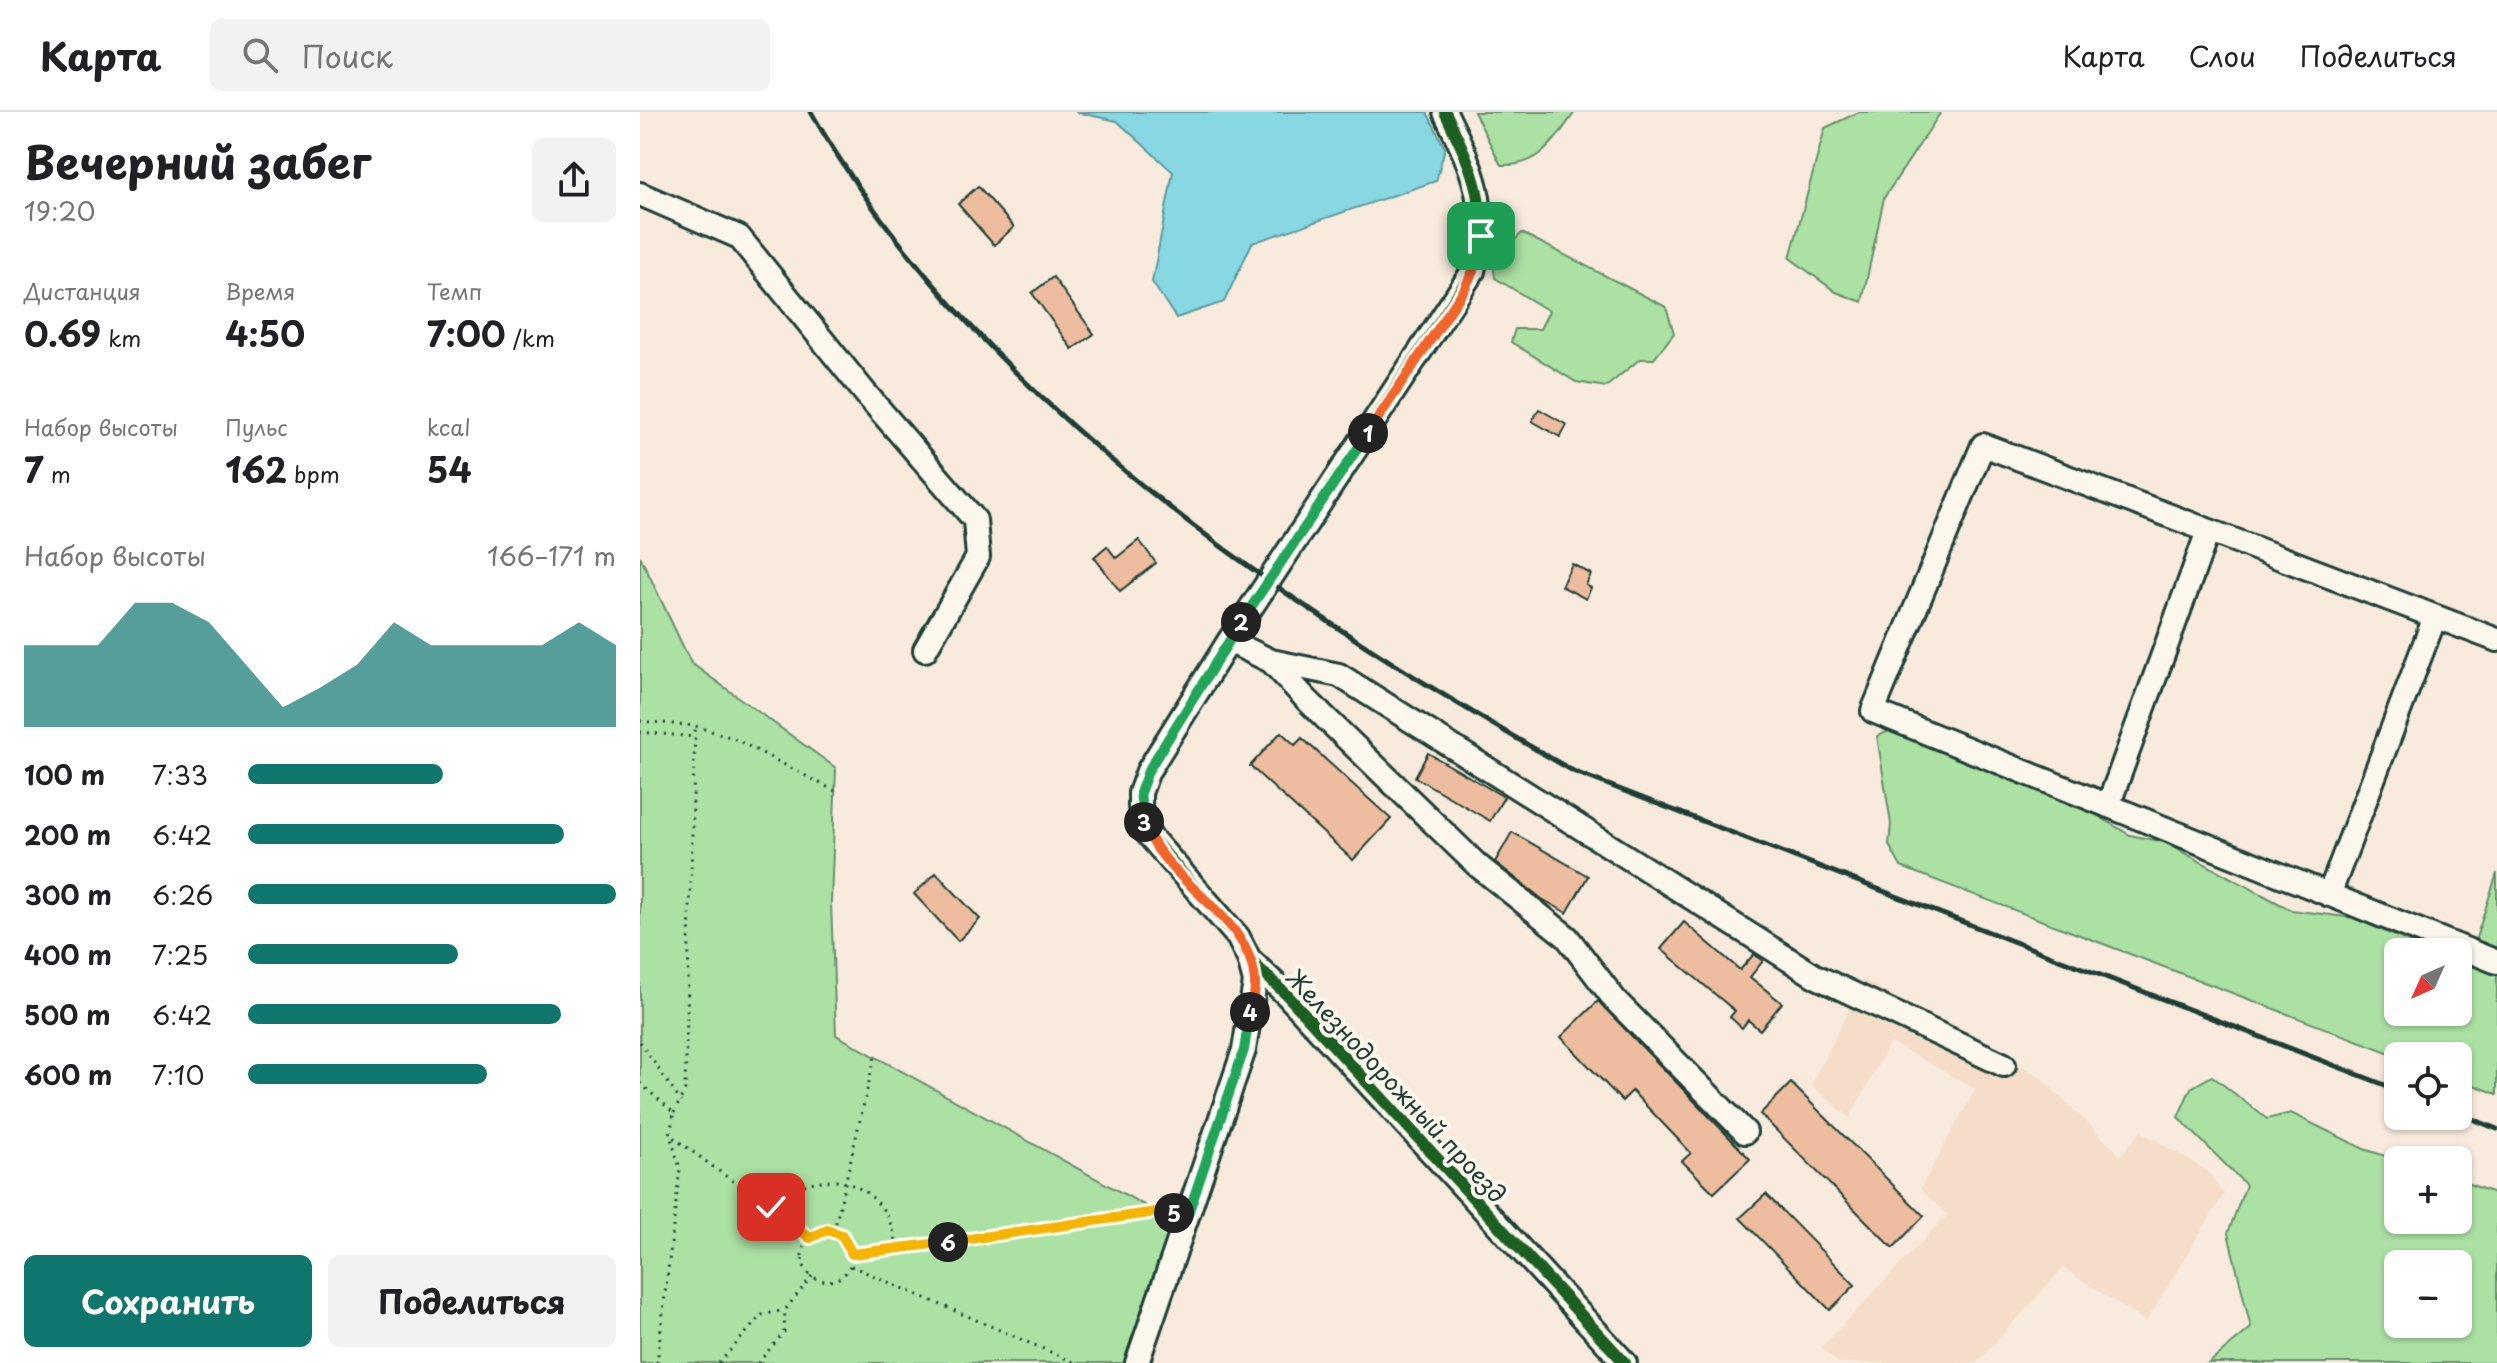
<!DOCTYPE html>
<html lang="ru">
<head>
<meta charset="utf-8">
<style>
	:root { --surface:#fff; --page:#f2f2f2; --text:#202124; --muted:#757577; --line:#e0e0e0; --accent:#0f766e }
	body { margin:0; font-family:"Playpen Sans",sans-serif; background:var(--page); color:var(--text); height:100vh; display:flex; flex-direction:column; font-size:30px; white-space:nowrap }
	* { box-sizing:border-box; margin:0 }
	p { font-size:26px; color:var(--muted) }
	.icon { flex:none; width:44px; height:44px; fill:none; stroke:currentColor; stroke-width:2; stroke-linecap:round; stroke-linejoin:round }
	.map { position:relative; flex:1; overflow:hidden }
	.sheet { display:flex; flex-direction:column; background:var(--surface); width:640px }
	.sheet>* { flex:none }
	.needle { width:52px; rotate:225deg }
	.buttons { position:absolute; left:1744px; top:826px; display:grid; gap:16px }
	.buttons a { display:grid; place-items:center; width:88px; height:88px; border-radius:12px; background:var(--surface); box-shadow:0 2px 6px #0004; font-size:40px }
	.pin { position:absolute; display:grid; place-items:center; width:68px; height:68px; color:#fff; margin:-34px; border-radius:16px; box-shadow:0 4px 12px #0006 }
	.km { position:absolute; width:40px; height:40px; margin:-20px; border-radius:50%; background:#222; color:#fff; font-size:22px; line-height:40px; text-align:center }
	.round { display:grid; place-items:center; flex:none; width:84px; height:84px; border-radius:12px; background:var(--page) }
	.overview { display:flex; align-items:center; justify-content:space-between; height:136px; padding:0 24px }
	h1 { font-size:44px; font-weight:700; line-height:60px }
	.stats { display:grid; grid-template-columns:repeat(3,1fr); gap:12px; height:136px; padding:8px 24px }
	.stats div { display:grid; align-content:center }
	.stats b { font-size:34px; font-weight:700 }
	.stats small { font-size:22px; font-weight:400 }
	.stats p { font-size:22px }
	.chart { height:224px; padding:16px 24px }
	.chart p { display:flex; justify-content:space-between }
	.chart svg { width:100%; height:144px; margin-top:8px; fill:var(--accent); opacity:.7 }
	.primary-button { display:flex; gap:16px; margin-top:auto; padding:16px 24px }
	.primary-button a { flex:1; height:92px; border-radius:12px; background:var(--accent); color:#fff; font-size:32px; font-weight:700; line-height:92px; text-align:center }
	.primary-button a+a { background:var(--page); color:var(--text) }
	ul { padding:0 24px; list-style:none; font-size:26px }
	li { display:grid; grid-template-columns:128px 96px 1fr; align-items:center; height:60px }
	li i { height:20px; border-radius:10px; background:var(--accent) }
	header { display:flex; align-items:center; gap:48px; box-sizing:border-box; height:112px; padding:0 40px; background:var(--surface); border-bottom:2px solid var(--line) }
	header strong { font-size:38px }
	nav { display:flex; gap:44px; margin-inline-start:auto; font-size:28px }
	.search { width:560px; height:72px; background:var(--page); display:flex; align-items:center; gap:20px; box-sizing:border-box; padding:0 28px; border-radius:12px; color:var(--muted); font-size:30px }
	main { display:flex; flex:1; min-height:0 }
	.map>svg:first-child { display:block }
</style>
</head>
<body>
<header>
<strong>Карта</strong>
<div class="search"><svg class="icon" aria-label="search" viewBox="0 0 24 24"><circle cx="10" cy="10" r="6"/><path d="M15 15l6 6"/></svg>Поиск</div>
<nav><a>Карта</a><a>Слои</a><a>Поделиться</a></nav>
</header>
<main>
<section class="sheet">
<div class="overview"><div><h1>Вечерний забег</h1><p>19:20</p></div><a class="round"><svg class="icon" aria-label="share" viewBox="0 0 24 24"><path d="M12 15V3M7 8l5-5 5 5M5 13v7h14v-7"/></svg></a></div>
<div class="stats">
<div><p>Дистанция</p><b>0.69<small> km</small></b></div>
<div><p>Время</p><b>4:50</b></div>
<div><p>Темп</p><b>7:00<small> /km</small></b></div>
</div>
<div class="stats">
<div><p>Набор высоты</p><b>7<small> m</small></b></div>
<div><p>Пульс</p><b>162<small> bpm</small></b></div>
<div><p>kcal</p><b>54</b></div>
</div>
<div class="chart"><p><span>Набор высоты</span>166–171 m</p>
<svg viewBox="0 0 160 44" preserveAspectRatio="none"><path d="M0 44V19L10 19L20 19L30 6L40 6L50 12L60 25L70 38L80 32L90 25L100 12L110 19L120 19L130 19L140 19L150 12L160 19V44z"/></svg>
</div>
<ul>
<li><b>100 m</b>7:33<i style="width:53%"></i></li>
<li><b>200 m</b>6:42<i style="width:86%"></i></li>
<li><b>300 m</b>6:26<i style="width:100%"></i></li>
<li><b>400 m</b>7:25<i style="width:57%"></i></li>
<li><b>500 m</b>6:42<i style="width:85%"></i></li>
<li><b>600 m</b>7:10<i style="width:65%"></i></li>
</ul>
<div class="primary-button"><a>Сохранить</a><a>Поделиться</a></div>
</section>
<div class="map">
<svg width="1857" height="1251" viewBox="0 0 1857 1251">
	<rect width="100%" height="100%" fill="#f8ebdd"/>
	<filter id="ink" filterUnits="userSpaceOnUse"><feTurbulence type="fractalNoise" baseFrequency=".0125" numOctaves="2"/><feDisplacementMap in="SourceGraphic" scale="16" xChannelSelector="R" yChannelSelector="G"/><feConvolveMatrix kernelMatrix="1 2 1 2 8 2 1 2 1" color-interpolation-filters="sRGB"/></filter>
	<g filter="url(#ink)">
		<path fill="#f5ddca" d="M1224 868 1399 964 1480 1043 1501 1019 1568 1060 1584 1082 1506 1210 1423 1156 1337 1251H1199L1181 1236 1307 1103 1280 1077 1336 977 1250 930 1210 1006 1171 973Z"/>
		<path fill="#ace1a4" stroke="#668f6c" stroke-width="2" fill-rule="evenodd" d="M834 0H935C914 29 900 55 861 53Z
			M1219 0H1301L1244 86 1222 190 1196 180 1150 146 1185 16Z
			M882 121 1026 195 1034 221 1014 247H1000L966 275 936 270 871 230 875 217H900L909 199 855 166 853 148Z
			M0 444 51 551 196 656 191 791 196 923 533 1109 488 1251H0Z
			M1254 617 1430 687 1490 723 1524 730 1651 798 1714 806 1792 840H1758V900H1818V851L1827 854 1857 761V982L1818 967V944H1758L1261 755 1249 733 1251 712 1237 624Z
			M1572 964 1627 1007 1651 1001 1724 1037 1758 1048V1108H1818V1068L1857 1082V1251H1569L1611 1216 1588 1121 1606 1073 1538 1005 1551 976ZM1758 1152H1818V1212H1758Z"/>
		<path fill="#87d8e2" stroke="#5d9a9c" stroke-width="2" d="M435 0H787L805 36 796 69 612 131 584 190 536 206 512 170 533 60 477 9Z"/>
		<path fill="#eebd9f" stroke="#1f3d34" stroke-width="2" d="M338 74 374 115 354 133 318 92Z
			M413 165 454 222 432 237 392 181Z
			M899 297 927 313 920 325 892 309Z
			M499 428 516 451 480 479 454 445 467 434 476 446Z
			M932 452 951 462 946 473 951 476 946 487 921 474Z
			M641 620 655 633 662 626 751 707 713 748 610 654Z
			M788 641 864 685 850 709 775 665Z
			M872 720 948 764 927 801 902 787 855 750Z
			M296 761 340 807 318 829 274 782Z
			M1044 810 1100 858 1114 842 1123 849 1110 865 1142 891 1120 918 1108 908 1102 916 1090 905 1095 899 1021 837Z
			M958 889 1110 1047 1074 1081 1042 1049 1051 1041 992 979 982 989 921 925Z
			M1151 971 1284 1104 1253 1136 1120 1002Z
			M1126 1082 1215 1173 1190 1198 1100 1106Z"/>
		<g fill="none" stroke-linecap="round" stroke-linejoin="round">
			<defs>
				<path id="minor" d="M805 0C834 60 850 92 833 159L589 529 508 659 500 681V695L507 721 598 825 609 847 647 883 985 1251
					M0 82 99 125 226 282 335 408 338 445 285 538
					M1857 528 1343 333 1233 599 1857 850
					M589 529 631 549 699 563 1175 864 1364 953
					M631 549 667 588 837 753 927 825 975 888 1105 1020
					M1468 694 1568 419
					M1689 783 1795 505
					M497 1251 604 938 615 870 609 847"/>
			</defs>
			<use href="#minor" stroke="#1f3d34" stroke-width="28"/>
			<path stroke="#1f3d34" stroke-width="3" stroke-dasharray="2 6" stroke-linecap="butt" d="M0 609 55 614 93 626 195 679
				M0 620 55 625
				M0 930 41 990
				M0 971 34 1001 30 1023 170 1126
				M34 1001 45 978 55 614
				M131 1095C178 1047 247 1067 257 1135
				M162 1144a25 25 0 1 1 50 0a25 25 0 1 1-50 0Z
				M194 1119 235 944
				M212 1142 528 1099
				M211 1154 436 1251
				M17 1251 40 1056 30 1023
				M79 1251 122 1203 145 1198
				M118 1251 144 1220 145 1198 172 1164"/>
			<use href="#minor" stroke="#fbf7ec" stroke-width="22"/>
			<path stroke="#1f3d34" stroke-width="5" d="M171 0C339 292 648 497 935 660L1758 978
				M1818 1001 1857 1017"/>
			<defs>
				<path id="cycleway" d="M805 0C834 60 850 92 833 159L589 529 508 659 500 681V695L507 721 598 825 609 847 647 883 985 1251"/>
			</defs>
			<use href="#cycleway" stroke="#fbf7ec" stroke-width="17"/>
			<use href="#cycleway" stroke="#1b5e20" stroke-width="12"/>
		</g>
	</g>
	<g fill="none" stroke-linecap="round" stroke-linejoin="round" filter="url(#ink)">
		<defs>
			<path id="split-1" d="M728 321 824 178 833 159 841 124"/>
			<path id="split-2" d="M601 510 728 321"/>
			<path id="split-3" d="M504 710 500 681 508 659 601 510"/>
			<path id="split-4" d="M504 710C523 771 611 802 615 870 616 879 612 891 610 900"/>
			<path id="split-5" d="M534 1101 547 1105 604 938 610 900"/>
			<path id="split-6" d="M308 1130 523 1099 534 1101"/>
			<path id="split-7" d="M131 1095 170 1126 187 1118 202 1123 212 1142 308 1130"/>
		</defs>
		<use href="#split-1" stroke="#fff" stroke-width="16"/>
		<use href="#split-2" stroke="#fff" stroke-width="16"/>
		<use href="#split-3" stroke="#fff" stroke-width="16"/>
		<use href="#split-4" stroke="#fff" stroke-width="16"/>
		<use href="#split-5" stroke="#fff" stroke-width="16"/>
		<use href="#split-6" stroke="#fff" stroke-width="16"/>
		<use href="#split-7" stroke="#fff" stroke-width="16"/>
		<use href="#split-1" stroke="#f0652b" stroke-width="10"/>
		<use href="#split-2" stroke="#22a559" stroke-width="10"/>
		<use href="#split-3" stroke="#22a559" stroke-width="10"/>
		<use href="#split-4" stroke="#f0652b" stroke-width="10"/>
		<use href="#split-5" stroke="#22a559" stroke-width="10"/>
		<use href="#split-6" stroke="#f5b400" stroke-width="10"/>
		<use href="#split-7" stroke="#f5b400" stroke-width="10"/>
	</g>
	<g text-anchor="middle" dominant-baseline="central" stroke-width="8" stroke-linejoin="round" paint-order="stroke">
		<g font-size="24" fill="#1f3d34" stroke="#fbf7ec">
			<text transform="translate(757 973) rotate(47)">Железнодорожный проезд</text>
		</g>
	</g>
</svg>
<div class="buttons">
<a><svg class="needle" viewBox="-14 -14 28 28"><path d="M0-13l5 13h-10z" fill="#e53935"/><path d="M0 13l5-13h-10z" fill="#757577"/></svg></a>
<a><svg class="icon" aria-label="locate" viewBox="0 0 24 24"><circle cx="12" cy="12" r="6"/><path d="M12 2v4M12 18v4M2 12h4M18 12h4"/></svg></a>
<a>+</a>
<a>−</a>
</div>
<div class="pin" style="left:841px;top:124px;background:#1e9e55"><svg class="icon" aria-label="arrive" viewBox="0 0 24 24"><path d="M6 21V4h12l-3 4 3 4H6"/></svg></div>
<div class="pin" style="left:131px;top:1095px;background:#d93025"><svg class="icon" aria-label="check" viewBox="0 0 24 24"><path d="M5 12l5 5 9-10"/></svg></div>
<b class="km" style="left:728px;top:321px">1</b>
<b class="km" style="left:601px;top:510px">2</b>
<b class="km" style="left:504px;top:710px">3</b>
<b class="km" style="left:610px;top:900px">4</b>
<b class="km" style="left:534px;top:1101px">5</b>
<b class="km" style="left:308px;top:1130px">6</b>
</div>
</main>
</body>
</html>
